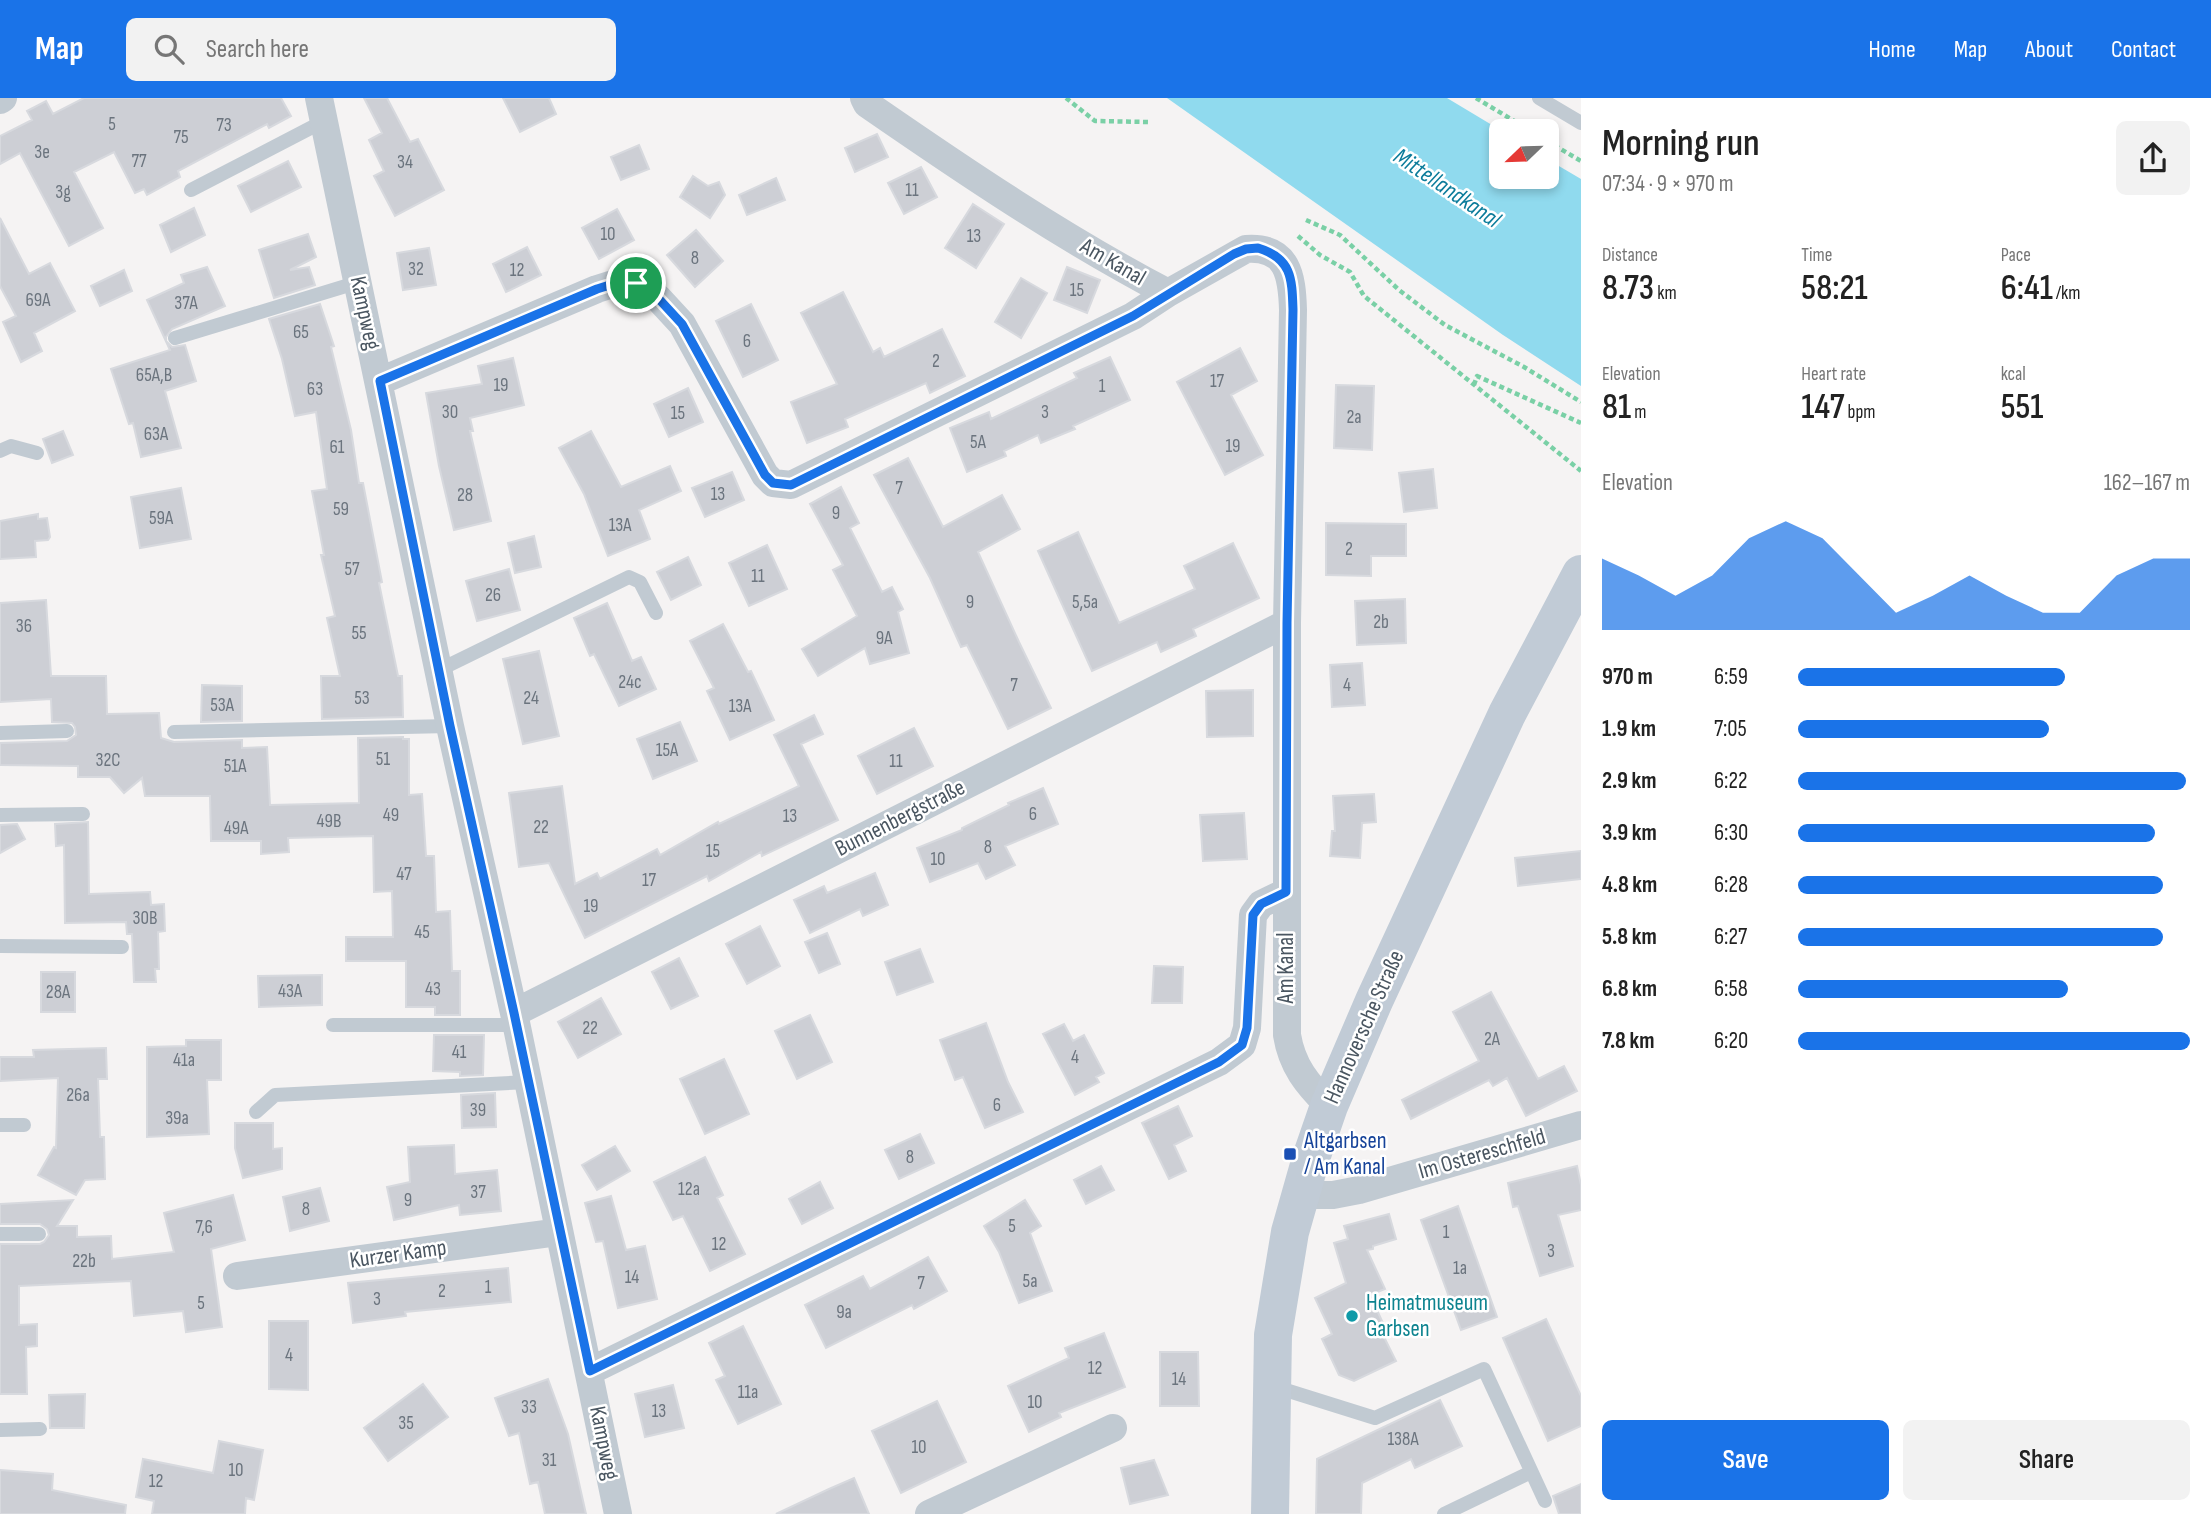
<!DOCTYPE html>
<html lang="en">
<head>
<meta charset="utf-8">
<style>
	:root { --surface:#fff; --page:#f2f2f2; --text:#222; --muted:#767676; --accent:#1a73e8 }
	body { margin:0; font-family:"Sofia Sans Condensed",sans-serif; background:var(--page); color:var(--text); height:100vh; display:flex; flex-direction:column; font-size:26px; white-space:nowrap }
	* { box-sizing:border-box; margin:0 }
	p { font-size:23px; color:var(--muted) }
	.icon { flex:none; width:38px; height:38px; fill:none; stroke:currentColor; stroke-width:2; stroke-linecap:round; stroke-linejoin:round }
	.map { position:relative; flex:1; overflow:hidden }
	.details { display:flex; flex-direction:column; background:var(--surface); width:630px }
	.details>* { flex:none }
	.needle { width:46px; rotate:247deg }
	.fabs { position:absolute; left:1489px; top:21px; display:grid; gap:14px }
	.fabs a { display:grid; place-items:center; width:70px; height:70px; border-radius:10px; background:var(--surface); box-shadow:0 4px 10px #0003; font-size:35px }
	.pin { position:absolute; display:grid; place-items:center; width:60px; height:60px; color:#fff; margin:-30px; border:4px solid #fff; border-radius:50%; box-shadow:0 2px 7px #0007 }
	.round { display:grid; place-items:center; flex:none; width:74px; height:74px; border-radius:10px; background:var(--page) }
	.summary { display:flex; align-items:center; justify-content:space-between; height:119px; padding:0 21px }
	h1 { font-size:38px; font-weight:600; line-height:52px }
	.stats { display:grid; grid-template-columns:repeat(3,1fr); gap:10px; height:119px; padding:7px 21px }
	.stats div { display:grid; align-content:center }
	.stats b { font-size:35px; font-weight:600 }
	.stats small { font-size:19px; font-weight:400 }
	.stats p { font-size:19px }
	.chart { height:196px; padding:14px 21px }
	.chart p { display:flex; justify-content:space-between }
	.chart svg { width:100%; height:126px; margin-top:7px; fill:var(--accent); opacity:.7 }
	.action { display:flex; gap:14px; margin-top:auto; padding:14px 21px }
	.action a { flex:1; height:80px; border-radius:10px; background:var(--accent); color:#fff; font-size:28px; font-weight:600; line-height:80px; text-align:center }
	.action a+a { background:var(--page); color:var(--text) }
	ul { padding:0 21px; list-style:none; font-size:23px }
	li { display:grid; grid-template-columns:112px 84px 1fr; align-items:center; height:52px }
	li i { height:18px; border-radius:9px; background:var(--accent) }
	header { display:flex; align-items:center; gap:42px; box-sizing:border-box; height:98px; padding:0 35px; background:var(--accent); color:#fff }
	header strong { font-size:33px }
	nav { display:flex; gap:38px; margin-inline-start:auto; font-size:24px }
	.search { width:490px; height:63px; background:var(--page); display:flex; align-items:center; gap:18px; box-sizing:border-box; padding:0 24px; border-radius:10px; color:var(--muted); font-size:26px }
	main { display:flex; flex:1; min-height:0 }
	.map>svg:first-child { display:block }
</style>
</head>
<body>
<header>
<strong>Map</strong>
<div class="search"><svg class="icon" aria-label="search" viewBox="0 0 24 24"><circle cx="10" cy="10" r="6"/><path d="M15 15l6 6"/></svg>Search here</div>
<nav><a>Home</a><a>Map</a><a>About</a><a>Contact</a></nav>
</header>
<main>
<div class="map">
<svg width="1581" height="1416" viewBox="0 0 1581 1416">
	<rect width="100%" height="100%" fill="#f5f3f3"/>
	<path fill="#90daee" d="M1167 0H1447L1502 33V79H1547V61L1581 81V288L1503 237Z"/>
	<path fill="#cdcfd5" stroke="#d7d9de" stroke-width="2" d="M84 0H281L291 18 269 30 267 26 178 73 180 79 147 97 144 91 135 95 114 54 74 74 103 130 69 148 20 55 0 66V38L32 22 27 13 46 3 53 16Z
		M364 0H387L410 44 418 41 444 92 395 118 374 78 384 73 369 42 382 35Z
		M503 0H549L556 16 520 34Z
		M877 36 888 59 855 74 845 50Z
		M639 47 649 71 621 82 611 59Z
		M288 63 301 89 251 114 238 88Z
		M921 69 937 99 904 116 888 85Z
		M693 78 708 88 719 84 725 97 710 120 680 99Z
		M776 80 785 102 747 117 739 97Z
		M973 106 1004 126 976 170 945 150Z
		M194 110 205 137 171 154 160 127Z
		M617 111 634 142 599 161 582 130Z
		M0 120 29 176 50 165 75 213 34 235 42 253 21 264 3 224 16 218 0 188Z
		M696 132 723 163 695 189 667 157Z
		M308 136 316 159 290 172 309 169 315 187 274 200 259 152Z
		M527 149 541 177 506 194 493 166Z
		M429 150 436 187 403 192 397 155Z
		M207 169 225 208 172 231 166 239V243L172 249 185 247 196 283 165 293 181 350 141 359 133 325 129 326 111 271 170 252 147 202 184 185 181 177Z
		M1067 169 1100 182 1087 215 1054 202Z
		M124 172 132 193 100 208 91 188Z
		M1021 180 1047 195 1021 240 995 224Z
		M843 194 873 254 880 250 884 259 942 231 965 278 930 295 926 285 845 321 848 329 807 345 791 304 837 286 801 215Z
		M320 206 334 248 331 249 351 332 359 385H363L382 484 379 485 398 578H402L403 619 322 621 321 578H340L327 520 335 518 321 457H324L312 393 327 391 316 314 295 318 282 261 269 221Z
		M751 206 778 262 743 279 716 223Z
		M1240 250 1257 283 1231 297 1263 357 1225 377 1177 284Z
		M1110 259 1130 302 1073 328 1075 331 1041 345 1038 337 1004 353 1006 358 967 374 950 330 989 314 991 321 1077 280 1074 275Z
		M513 260 524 307 470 320 473 333H470L491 423 454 432 439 368 426 295 482 286 478 268Z
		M1336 287 1374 288 1372 352 1334 350Z
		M688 290 703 324 669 339 654 306Z
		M63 333 73 357 52 365 43 341Z
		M591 333 621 389 670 368 681 393 639 412 650 441 608 458 584 396 559 350Z
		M908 360 943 429 1002 397 1020 431 978 454 1019 544 1051 610 1008 631 967 547 961 549 930 480 874 377Z
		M1433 371 1437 410 1404 414 1399 375Z
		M732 374 744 402 705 419 692 390Z
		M841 389 859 425 850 430 882 494 892 489 903 511 898 514 909 555 870 566 865 550 818 578 802 551 857 518 833 472 843 467 810 406Z
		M181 390 191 441 140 450 131 399Z
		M38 416V421L47 420 50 439 48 442 35 443 36 459 0 461V423Z
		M1326 425 1406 426V458H1371V478L1326 477Z
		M1078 434 1119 525 1195 491 1184 468 1233 445 1259 500 1193 531 1196 538 1161 554 1157 544 1092 573 1038 453Z
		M534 438 541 469 515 475 508 445Z
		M767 447 787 491 749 508 729 465Z
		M688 459 701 487 671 502 657 474Z
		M509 471 520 512 477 523 466 483Z
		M1405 501 1406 545 1357 547 1355 503Z
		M46 502 51 578H106L107 616 159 615 161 640 174 644 242 642V650L267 649 270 707 359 705 358 640 403 639V641H409V697L422 696 426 758H434L436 814 450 813 452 873H460V917H435V909H406V863H346V839H393L392 793 374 794 373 738 288 740 289 754 261 756V743H211L210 698H145L142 680 124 695 110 679H78V668L0 667V645L67 643 76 637 75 629 72 625 52 624 51 601 0 604V505Z
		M607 505 632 563 641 559 656 591 619 608 594 556 590 558 574 520Z
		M723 526 748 574 751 573 774 622 730 642 707 593 714 590 690 543Z
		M539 553 559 638 523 646 503 561Z
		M1362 565 1365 607 1332 609 1330 567Z
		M202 587 242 588V623L201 624Z
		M1253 592V638L1207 639 1206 593Z
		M814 617 823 636 801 646 838 722 762 758 761 754 709 783 707 778 585 840 549 765 519 769 509 695 562 688 575 786 597 775 600 781 657 751 660 757 718 724 719 726 799 688 774 637Z
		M680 624 697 663 653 681 637 641Z
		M914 630 933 668 877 696 858 658Z
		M1043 690 1058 726 1005 748 1015 767 986 781 978 765 930 784 917 750 962 732V730L1009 707 1008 705Z
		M1374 696 1376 724 1362 725 1360 760 1330 758 1332 733H1335L1333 698Z
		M1244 715 1247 761 1203 763 1200 717Z
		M88 724 89 796 150 794 151 807 164 806 165 833 158 834 159 871H155L156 884H134L132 836H127L126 824 65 825 64 747 56 748 55 726Z
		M17 726 25 741 0 755V727Z
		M1581 753V781L1518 788 1515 760Z
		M875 775 888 807 863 818 860 811 810 835 794 802 824 788 827 795Z
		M760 828 780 868 747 886 726 846Z
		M827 835 840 866 819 875 805 844Z
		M920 851 933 884 897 897 885 864Z
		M679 860 698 898 671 911 652 874Z
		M1154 868 1183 869 1182 905H1152Z
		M41 874H75V914H41Z
		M322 877V907L259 909 258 878Z
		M1491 894 1538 981 1564 968 1577 993 1526 1018 1507 980 1493 988 1489 982 1411 1021 1402 1002 1479 963 1453 914Z
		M601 900 621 936 578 960 558 924Z
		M810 917 832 964 797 981 775 933Z
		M986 925 1008 984 1023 1014 985 1030 963 979 955 982 940 942Z
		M1064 926 1073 943 1084 937 1104 975 1096 979 1099 984 1075 997 1043 936Z
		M434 937H484L483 977 460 978V974L433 973Z
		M186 942H221V982H207L209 1036 147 1039V949L186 948Z
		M106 950 107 981H98L100 1039H104L105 1081 85 1082 76 1097 38 1077 54 1049 56 1050 58 980 0 983V959H34L33 952Z
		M724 961 749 1016 705 1036 680 981Z
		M495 995 496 1029 462 1030 461 997Z
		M1178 1008 1192 1038 1174 1047 1186 1073 1169 1081 1142 1025Z
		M235 1025H273V1051L282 1050V1071L243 1080 235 1050Z
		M920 1036 934 1065 899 1081 885 1052Z
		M454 1047 455 1076 497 1072 501 1113 460 1117 459 1107 394 1122 387 1089 410 1084 408 1049Z
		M615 1048 630 1073 597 1092 582 1067Z
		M705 1059 723 1097 717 1100 745 1156 710 1173 683 1118 673 1122 654 1084Z
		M1101 1068 1114 1092 1086 1106 1074 1082Z
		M1577 1068 1581 1087V1112L1558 1117 1573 1168 1540 1178 1518 1108 1513 1109 1508 1085Z
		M820 1084 833 1110 802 1126 789 1101Z
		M320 1090 329 1123 290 1133 283 1099Z
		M233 1097 245 1142 211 1151 222 1229 186 1234 183 1213 134 1218 131 1183 19 1188V1227L37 1226V1248L26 1249 27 1296H0V1146H40L44 1144 49 1137 47 1131 40 1126H0V1106L73 1102 57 1128H77V1139L111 1138 112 1161 174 1154 164 1115Z
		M611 1098 626 1152 645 1148 657 1201 618 1210 603 1143 596 1144 585 1105Z
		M1025 1102 1041 1128 1030 1135 1052 1193 1019 1205 999 1154 984 1128Z
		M1458 1108 1497 1219 1461 1232 1421 1122Z
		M1389 1116 1396 1141 1373 1148V1151L1367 1152 1385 1191 1370 1197 1388 1236 1384 1239 1396 1263 1354 1283 1339 1277 1322 1241 1332 1236 1315 1200 1346 1185 1334 1145 1348 1141 1344 1128Z
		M928 1159 947 1193 914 1211 912 1207 826 1250 805 1207 863 1178 870 1191Z
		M508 1170 511 1204 405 1214 406 1218 353 1225 348 1185Z
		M1546 1221 1581 1298V1328L1548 1343 1503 1240Z
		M269 1223H308V1292L269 1291Z
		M743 1228 781 1306 738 1326 716 1282 725 1278 709 1245Z
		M1104 1235 1125 1289 1059 1315 1061 1319 1029 1334 1008 1288 1069 1260 1065 1250Z
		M1160 1254H1198L1199 1308H1160Z
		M548 1281 568 1336 586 1416H545L538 1384 530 1386 519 1335 509 1338 495 1300Z
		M423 1286 448 1319 388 1363 364 1330Z
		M673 1287 684 1330 645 1339 635 1296Z
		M85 1296 84 1330H50L49 1297Z
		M1440 1302 1462 1348 1415 1370 1411 1361 1362 1385 1361 1416H1316L1317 1361Z
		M937 1303 966 1364 901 1395 872 1333Z
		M219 1343 263 1352 254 1402 246 1400 245 1416H152L154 1403 136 1399 143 1361 213 1375Z
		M1154 1362 1168 1397 1130 1406 1121 1370Z
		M0 1372 53 1376 52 1392 126 1407 125 1416H0Z
		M854 1380 869 1416H776L829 1391Z
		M1581 1386V1416H1559L1553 1398Z"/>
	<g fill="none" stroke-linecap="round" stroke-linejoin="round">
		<path stroke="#7ad0a6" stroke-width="4.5" stroke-dasharray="5 3.5" stroke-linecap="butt" d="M1066 0 1095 23 1148 24
			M1476 0 1531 33
			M1547 43 1581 63
			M1306 122 1340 137 1399 192 1445 227 1524 269 1581 304
			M1298 138 1320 157 1350 174 1364 198 1581 373
			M1474 287 1477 278 1581 325"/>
		<path stroke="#c1cad2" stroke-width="14" d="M1539 0 1581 25
			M191 92 324 23
			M175 240 359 184
			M0 353 11 348 37 355
			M439 572 629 479 640 484 656 515
			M174 634 450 628
			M0 635 67 633
			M0 717 83 716
			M0 848 122 849
			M333 927H516
			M256 1014 275 997 528 984
			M0 1027H24
			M0 1136H39
			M1276 1289 1375 1320 1484 1271 1545 1403
			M0 1332 40 1331
			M1444 1416 1531 1374"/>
		<path stroke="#c1cad2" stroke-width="28" d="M319 0 450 628 514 915 618 1416
			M864 0 867 6C964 73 1063 140 1168 195L1246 151C1288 148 1292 178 1293 212L1287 525V937C1292 968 1307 986 1329 1008
			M0 2 3 0
			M380 283 597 191 616 185H636L658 200 682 226 765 377 773 385 791 387 1133 218 1168 195
			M514 915 1287 525
			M1300 1097H1333L1359 1092 1581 1027
			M237 1178 559 1134
			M590 1273 1219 964 1242 947 1247 930 1253 817 1261 806 1286 794
			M929 1416 1113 1330"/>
		<path stroke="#c1cbd6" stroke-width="38" d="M1270 1416 1273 1237 1290 1134 1311 1060 1329 1008 1374 903 1507 616 1581 476"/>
	</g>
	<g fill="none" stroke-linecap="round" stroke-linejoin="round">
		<defs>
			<path id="route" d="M1258 150C1292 160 1292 181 1293 212L1287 525 1286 794 1261 806 1253 817 1247 930 1242 947 1219 964 590 1273 514 915 450 628 380 283 597 191 616 185H636L658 200 682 226 765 377 773 385 791 387 1133 218 1234 156 1246 151Z"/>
		</defs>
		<use href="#route" stroke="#fff" stroke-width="14"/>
		<use href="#route" stroke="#1a73e8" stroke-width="9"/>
	</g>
	<rect fill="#1a4fb4" stroke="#fff" stroke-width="2.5" x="1283" y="1049" width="14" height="14" rx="3.5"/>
	<circle fill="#0f9aa8" stroke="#fff" stroke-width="2.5" cx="1352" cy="1218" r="7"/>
	<g text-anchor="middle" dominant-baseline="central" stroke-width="5" stroke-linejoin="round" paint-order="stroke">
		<g font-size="19" fill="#6b747e">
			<text x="112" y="26">5</text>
			<text x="224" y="27">73</text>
			<text x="181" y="39">75</text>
			<text x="42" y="54">3e</text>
			<text x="139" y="63">77</text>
			<text x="405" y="64">34</text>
			<text x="912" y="92">11</text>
			<text x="63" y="94">3g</text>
			<text x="608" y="136">10</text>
			<text x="974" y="138">13</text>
			<text x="695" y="160">8</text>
			<text x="416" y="171">32</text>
			<text x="517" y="172">12</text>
			<text x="1077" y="192">15</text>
			<text x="38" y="202">69A</text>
			<text x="186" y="205">37A</text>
			<text x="301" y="234">65</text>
			<text x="747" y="243">6</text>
			<text x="936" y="263">2</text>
			<text x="154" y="277">65A,B</text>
			<text x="1217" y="283">17</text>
			<text x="501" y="287">19</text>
			<text x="1102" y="288">1</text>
			<text x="315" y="291">63</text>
			<text x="450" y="314">30</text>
			<text x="1045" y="314">3</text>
			<text x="678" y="315">15</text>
			<text x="1354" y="319">2a</text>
			<text x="156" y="336">63A</text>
			<text x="978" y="344">5A</text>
			<text x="1233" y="348">19</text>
			<text x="337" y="349">61</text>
			<text x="899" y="390">7</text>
			<text x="718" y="396">13</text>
			<text x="465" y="397">28</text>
			<text x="341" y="411">59</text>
			<text x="836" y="415">9</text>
			<text x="161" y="420">59A</text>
			<text x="620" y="427">13A</text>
			<text x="1349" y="451">2</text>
			<text x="352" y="471">57</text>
			<text x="758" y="478">11</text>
			<text x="493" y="497">26</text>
			<text x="970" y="504">9</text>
			<text x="1085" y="504">5,5a</text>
			<text x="1381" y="524">2b</text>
			<text x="24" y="528">36</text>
			<text x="359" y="535">55</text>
			<text x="884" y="540">9A</text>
			<text x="630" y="584">24c</text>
			<text x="1014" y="587">7</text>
			<text x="1347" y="587">4</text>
			<text x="362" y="600">53</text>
			<text x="531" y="600">24</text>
			<text x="222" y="607">53A</text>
			<text x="740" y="608">13A</text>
			<text x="667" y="652">15A</text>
			<text x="383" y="661">51</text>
			<text x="108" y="662">32C</text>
			<text x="896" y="663">11</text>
			<text x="235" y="668">51A</text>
			<text x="1033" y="716">6</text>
			<text x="391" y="717">49</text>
			<text x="790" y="718">13</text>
			<text x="329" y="723">49B</text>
			<text x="541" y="729">22</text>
			<text x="236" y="730">49A</text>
			<text x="988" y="749">8</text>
			<text x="713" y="753">15</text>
			<text x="938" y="761">10</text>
			<text x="404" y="776">47</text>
			<text x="649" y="782">17</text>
			<text x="591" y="808">19</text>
			<text x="145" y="820">30B</text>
			<text x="422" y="834">45</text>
			<text x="433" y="891">43</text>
			<text x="290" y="893">43A</text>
			<text x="58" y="894">28A</text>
			<text x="590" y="930">22</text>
			<text x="1492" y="941">2A</text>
			<text x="459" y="954">41</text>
			<text x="1075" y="959">4</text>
			<text x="184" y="962">41a</text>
			<text x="78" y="997">26a</text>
			<text x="997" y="1007">6</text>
			<text x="478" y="1012">39</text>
			<text x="177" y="1020">39a</text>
			<text x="910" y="1059">8</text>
			<text x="689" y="1091">12a</text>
			<text x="478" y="1094">37</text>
			<text x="408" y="1102">9</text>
			<text x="306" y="1111">8</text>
			<text x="1012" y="1128">5</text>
			<text x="204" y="1129">7,6</text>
			<text x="1446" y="1134">1</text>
			<text x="719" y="1146">12</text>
			<text x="1551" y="1153">3</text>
			<text x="84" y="1163">22b</text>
			<text x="1460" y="1170">1a</text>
			<text x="632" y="1179">14</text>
			<text x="1030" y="1183">5a</text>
			<text x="921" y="1185">7</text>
			<text x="488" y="1189">1</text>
			<text x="442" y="1193">2</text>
			<text x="377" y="1201">3</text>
			<text x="201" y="1205">5</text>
			<text x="844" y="1214">9a</text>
			<text x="289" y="1257">4</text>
			<text x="1095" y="1270">12</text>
			<text x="1179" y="1281">14</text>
			<text x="748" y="1294">11a</text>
			<text x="1035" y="1304">10</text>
			<text x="529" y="1309">33</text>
			<text x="659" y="1313">13</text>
			<text x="406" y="1325">35</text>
			<text x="1403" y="1341">138A</text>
			<text x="919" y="1349">10</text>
			<text x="549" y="1362">31</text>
			<text x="236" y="1372">10</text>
			<text x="156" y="1383">12</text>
		</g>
		<g font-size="23" fill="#4a5661" stroke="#fff">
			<text transform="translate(1113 164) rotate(30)">Am Kanal</text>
			<text transform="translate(365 215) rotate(78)">Kampweg</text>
			<text transform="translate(900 720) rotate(-27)">Bunnenbergstraße</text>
			<text transform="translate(1286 870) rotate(-90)">Am Kanal</text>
			<text transform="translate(1364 929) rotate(-66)">Hannoversche Straße</text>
			<text transform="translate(1482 1056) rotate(-16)">Im Ostereschfeld</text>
			<text transform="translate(398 1156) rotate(-8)">Kurzer Kamp</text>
			<text transform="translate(604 1345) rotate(79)">Kampweg</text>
		</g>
		<g font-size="23" fill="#164399" stroke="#fff" text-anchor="start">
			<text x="1304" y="1043">Altgarbsen<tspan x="1304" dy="26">/ Am Kanal</tspan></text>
		</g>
		<g font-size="23" fill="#0d838f" stroke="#fff" text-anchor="start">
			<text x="1366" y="1205">Heimatmuseum<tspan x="1366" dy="26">Garbsen</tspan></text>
		</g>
		<g font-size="24" font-style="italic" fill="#0c7c9b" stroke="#fff">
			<text transform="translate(1447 90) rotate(34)">Mittellandkanal</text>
		</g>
	</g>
</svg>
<div class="fabs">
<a><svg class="needle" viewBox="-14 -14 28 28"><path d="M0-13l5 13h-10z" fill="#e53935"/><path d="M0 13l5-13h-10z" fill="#767676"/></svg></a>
</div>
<div class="pin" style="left:636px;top:185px;background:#1e9e55"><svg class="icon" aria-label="arrive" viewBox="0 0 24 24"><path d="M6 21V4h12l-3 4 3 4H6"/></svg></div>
</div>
<section class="details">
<div class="summary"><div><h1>Morning run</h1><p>07:34 · 9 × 970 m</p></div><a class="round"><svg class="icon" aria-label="share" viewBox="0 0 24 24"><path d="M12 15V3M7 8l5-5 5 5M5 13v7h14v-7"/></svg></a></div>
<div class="stats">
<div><p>Distance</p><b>8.73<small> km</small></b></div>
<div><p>Time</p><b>58:21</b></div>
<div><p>Pace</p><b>6:41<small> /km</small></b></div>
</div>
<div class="stats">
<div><p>Elevation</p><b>81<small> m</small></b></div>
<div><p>Heart rate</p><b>147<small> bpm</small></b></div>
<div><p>kcal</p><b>551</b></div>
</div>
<div class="chart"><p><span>Elevation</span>162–167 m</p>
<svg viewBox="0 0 160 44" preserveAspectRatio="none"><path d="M0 44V19L10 25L20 32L30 25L40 12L50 6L60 12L70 25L80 38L90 32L100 25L110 32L120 38L130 38L140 25L150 19L160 19V44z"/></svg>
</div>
<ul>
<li><b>970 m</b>6:59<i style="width:68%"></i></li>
<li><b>1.9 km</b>7:05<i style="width:64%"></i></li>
<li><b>2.9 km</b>6:22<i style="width:99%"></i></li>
<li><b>3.9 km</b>6:30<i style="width:91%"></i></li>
<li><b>4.8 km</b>6:28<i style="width:93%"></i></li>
<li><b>5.8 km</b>6:27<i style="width:93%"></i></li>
<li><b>6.8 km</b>6:58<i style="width:69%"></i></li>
<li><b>7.8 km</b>6:20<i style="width:100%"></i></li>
</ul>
<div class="action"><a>Save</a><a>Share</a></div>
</section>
</main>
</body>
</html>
